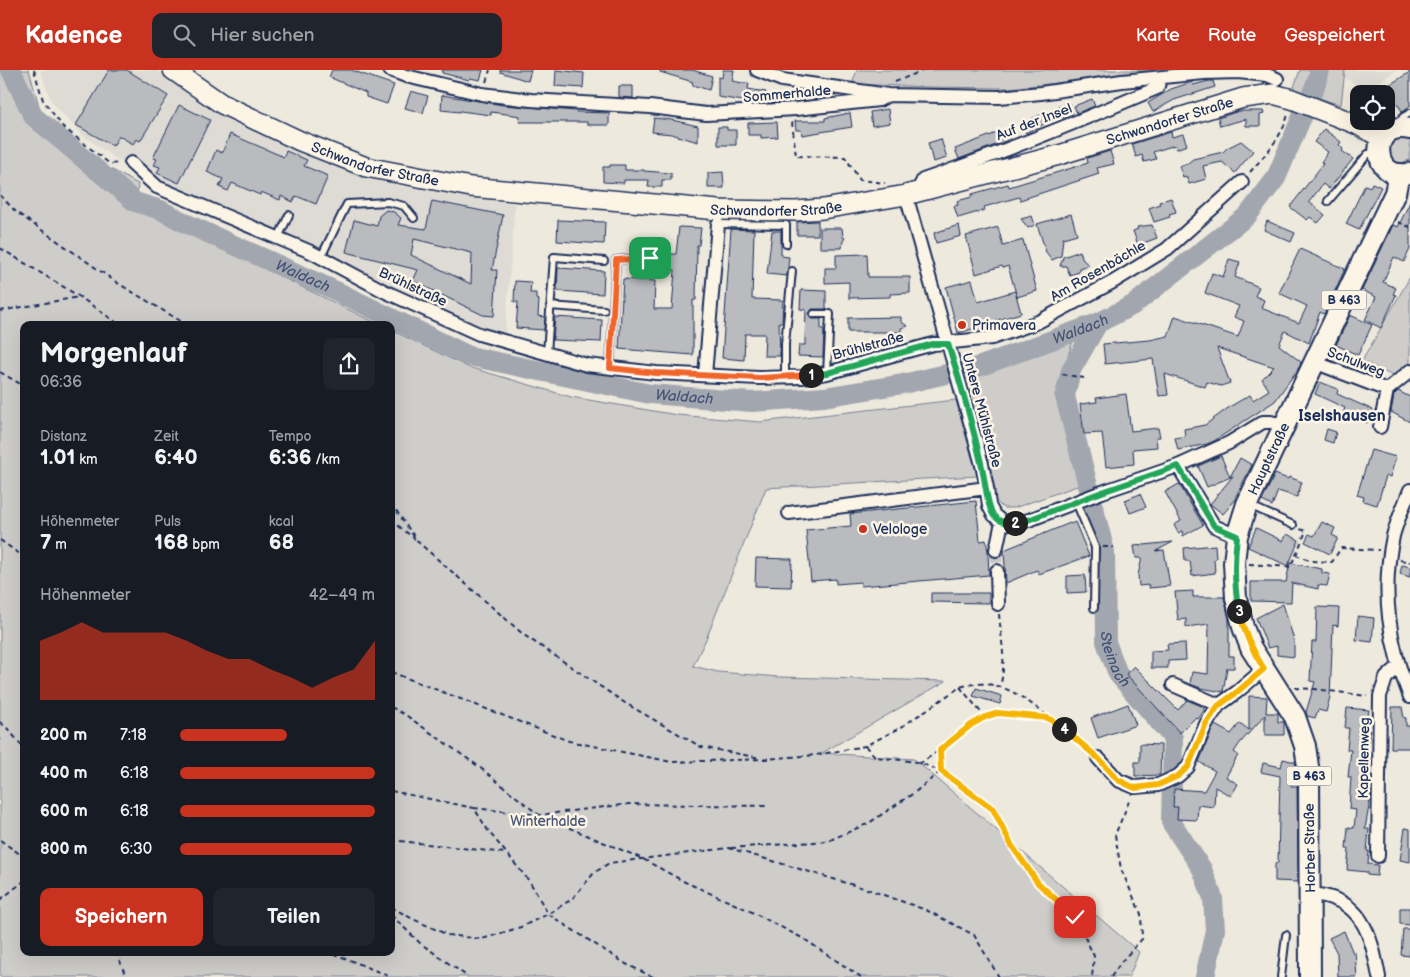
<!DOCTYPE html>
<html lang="de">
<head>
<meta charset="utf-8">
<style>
	:root { --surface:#171b24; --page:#20242c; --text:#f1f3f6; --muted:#9ea1a6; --accent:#c8321e }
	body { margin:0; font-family:"Balsamiq Sans",sans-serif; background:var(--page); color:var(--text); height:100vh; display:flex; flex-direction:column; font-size:19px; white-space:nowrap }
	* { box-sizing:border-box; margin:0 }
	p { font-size:16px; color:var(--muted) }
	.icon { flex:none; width:28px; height:28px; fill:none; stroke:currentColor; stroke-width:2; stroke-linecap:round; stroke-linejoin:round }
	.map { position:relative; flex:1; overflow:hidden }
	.side { position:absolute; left:20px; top:251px; width:375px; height:635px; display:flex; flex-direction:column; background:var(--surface); border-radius:10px; box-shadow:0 5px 20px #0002 }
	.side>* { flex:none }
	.controls { position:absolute; left:1350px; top:15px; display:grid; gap:10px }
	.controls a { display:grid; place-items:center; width:45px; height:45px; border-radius:10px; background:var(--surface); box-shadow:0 5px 20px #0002; font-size:25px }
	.pin { position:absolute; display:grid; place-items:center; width:42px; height:42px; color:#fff; margin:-21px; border-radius:10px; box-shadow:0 2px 8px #0006 }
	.km { position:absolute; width:25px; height:25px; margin:-12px; border-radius:50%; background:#222; color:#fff; font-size:14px; line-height:25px; text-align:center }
	.round { display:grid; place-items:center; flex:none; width:52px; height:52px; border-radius:10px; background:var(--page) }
	.headline { display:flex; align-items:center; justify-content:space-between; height:85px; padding:0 20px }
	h1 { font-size:28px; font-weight:600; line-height:38px }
	.metrics { display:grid; grid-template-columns:repeat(3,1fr); gap:8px; height:85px; padding:5px 20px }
	.metrics div { display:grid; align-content:center }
	.metrics b { font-size:21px; font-weight:600 }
	.metrics small { font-size:14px; font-weight:400 }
	.metrics p { font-size:14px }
	.chart { height:140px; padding:10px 20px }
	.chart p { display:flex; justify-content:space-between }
	.chart svg { width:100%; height:90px; margin-top:5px; fill:var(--accent); opacity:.7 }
	.cta { display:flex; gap:10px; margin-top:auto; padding:10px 20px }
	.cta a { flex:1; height:58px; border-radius:10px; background:var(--accent); color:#fff; font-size:20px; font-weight:600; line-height:58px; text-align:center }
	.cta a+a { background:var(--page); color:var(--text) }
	ul { padding:0 20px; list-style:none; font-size:16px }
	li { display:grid; grid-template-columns:80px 60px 1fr; align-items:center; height:38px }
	li i { height:12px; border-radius:6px; background:var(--accent) }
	header { display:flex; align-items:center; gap:30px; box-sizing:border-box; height:70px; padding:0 25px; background:var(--accent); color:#fff }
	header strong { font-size:24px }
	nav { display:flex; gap:28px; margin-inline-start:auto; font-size:18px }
	.search { width:350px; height:45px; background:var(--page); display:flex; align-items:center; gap:12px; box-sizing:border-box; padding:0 18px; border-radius:10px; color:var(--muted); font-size:19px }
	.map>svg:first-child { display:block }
</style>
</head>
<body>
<header>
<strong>Kadence</strong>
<div class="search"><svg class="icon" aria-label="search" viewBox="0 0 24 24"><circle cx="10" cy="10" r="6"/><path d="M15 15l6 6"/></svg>Hier suchen</div>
<nav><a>Karte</a><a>Route</a><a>Gespeichert</a></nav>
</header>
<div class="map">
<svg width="1410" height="907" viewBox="0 0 1410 907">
	<rect width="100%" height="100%" fill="#eee9dd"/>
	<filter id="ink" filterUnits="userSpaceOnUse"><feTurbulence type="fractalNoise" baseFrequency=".02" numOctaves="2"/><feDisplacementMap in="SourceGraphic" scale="10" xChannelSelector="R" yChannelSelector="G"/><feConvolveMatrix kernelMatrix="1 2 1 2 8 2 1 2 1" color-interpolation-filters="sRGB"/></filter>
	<g filter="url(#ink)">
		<path fill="#dedbd4" d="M40 0H156L246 58 309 85 399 116 515 134 505 265 465 249 330 185 129 98 82 65 51 31Z
			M1343 0H1396L1376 14 1369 21 1342 7Z"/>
		<path fill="#cfcdca" stroke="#757e94" d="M0 0H29L41 43 96 91 138 114 136 139 156 146 380 255H24V882H391V260L468 297 571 327 677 345 760 352 956 330 977 406 766 418 706 569 693 596 718 602 779 607 946 611 822 683 914 689 1139 882 1129 907H0Z
			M857 0H1175L1174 2 1008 18 929 17 852 14Z
			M1300 0H1345L1341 35 1293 20Z
			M1396 68H1407L1410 70V90L1401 93 1395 92 1388 85 1389 74Z
			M1410 207V295L1393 306 1362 291Z
			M1076 262 1055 325 1080 415 1014 438H1003L994 429 964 307Z"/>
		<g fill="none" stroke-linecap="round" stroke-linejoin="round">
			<g stroke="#a2a7af" stroke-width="20">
				<path id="s1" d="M11 0 33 46 135 132 161 140 183 152 336 221 469 286 650 324 752 332 824 327 903 314 981 296 1098 253 1133 235 1247 146 1276 108 1315 16 1320 0"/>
				<path id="s2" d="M1098 253 1071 300 1065 326 1105 482 1106 572 1118 604 1173 668 1171 752 1202 799 1213 828 1215 860 1205 907"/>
			</g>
		</g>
		<path fill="#babbbe" stroke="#1b2f5e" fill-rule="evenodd" d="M109 0H127L168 26 140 71 136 69 133 74 119 66 113 76 76 55Z
			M332 0H351L394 15 387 34 366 27V23L329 7Z
			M442 0H483L480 10 470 8 469 10 442 3Z
			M500 0H531L528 11 500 2Z
			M556 0 584 3 583 18 555 16Z
			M660 0H692L712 6 709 20 692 15 693 12 660 2Z
			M723 0H734L732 11 749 14 748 19 766 22 764 33H756L718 27V7L722 8Z
			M1410 2V36L1402 41 1386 17Z
			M1209 11H1213L1215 17 1174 30 1153 42 1148 33 1171 19 1192 12 1193 15Z
			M619 16H633V28L619 27Z
			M411 21 428 26 423 43 405 38Z
			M442 25 503 35 576 41V42L609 43V55H587V52H519L520 46 514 45 491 42V45L460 41V42L441 40Z
			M1092 29 1095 36 1077 43 1074 36Z
			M1069 33 1073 44 1062 48 1058 37Z
			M179 35 210 50 179 113 157 103 160 97 154 95 157 89 153 88Z
			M888 39 890 53 872 56 870 42Z
			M1239 41H1263L1264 44 1260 45V56H1246V49L1220 56 1218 48Z
			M850 43 852 57 802 65 801 60H796L795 51H825V48Z
			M1042 44 1046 53 1026 63 1021 54Z
			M654 48 672 50 698 56V72L671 64 652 62Z
			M777 52 778 67 761 68V65H748V53Z
			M718 57H727V60H736V75H718Z
			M1007 59 1011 69 959 89 955 79Z
			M1324 59 1341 72 1339 75 1343 79 1342 81 1353 89 1329 119 1323 114 1309 132 1325 145 1318 153 1310 147 1307 150 1290 137 1323 94 1321 92 1328 82 1314 72Z
			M1171 62 1172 67 1183 64 1187 75 1176 79 1175 75 1153 82 1156 89 1144 92 1142 85 1136 87 1132 74Z
			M230 64 284 87 286 81 307 90 304 96 328 106 316 134 296 126 293 132 281 126 280 130 261 122 260 125 232 113 228 121 219 117 223 109 207 102 216 80 222 83Z
			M941 69 947 88 933 92 928 73Z
			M1241 71 1253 81 1235 103 1222 92 1203 96 1206 109 1189 114 1186 106 1183 107 1179 96 1188 93 1193 89 1223 82 1227 78Z
			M1110 81 1114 94 1097 98 1099 104 1020 130 1019 127 984 137 985 140 958 148 954 136 958 135 957 131 972 127V124L1008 114 1009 117 1088 93 1087 88Z
			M610 95H625V100H644V101L671 103V110H662V117H648L649 110H624V113L603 112V97H610Z
			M723 102 724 118H708V103Z
			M1372 113 1381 117 1359 160 1346 154 1365 115 1370 117Z
			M1171 128 1176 142 1169 144 1170 147 1154 152 1149 138 1160 134 1159 132Z
			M432 131 503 145 492 200H497L494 246 483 245 413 211 418 200 346 182 354 150 377 156 379 146 386 140 394 142 401 148 398 155 426 159ZM414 169 472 183 471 214 411 185Z
			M1410 132V179L1404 192 1394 187 1383 212 1396 218 1393 224 1396 225 1381 258 1365 250 1376 227 1362 220 1393 155 1398 157Z
			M1071 144 1077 164 1063 168 1061 186 1052 190 1046 182 1037 154Z
			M1032 146 1035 155 1028 158 1021 149Z
			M558 150 605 152 604 174 557 171Z
			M818 151V165H797V152Z
			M1267 151 1295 163 1291 172 1264 160Z
			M959 155 961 166 936 173 934 163Z
			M1152 155 1157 168 1138 175 1133 161 1138 159 1137 157Z
			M679 157 701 158 699 175H697L696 230H693V285L619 279 623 209 655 211 654 239H672L675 200H669L670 184H676Z
			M998 157 1003 176 1023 170 1037 221 1017 227 1008 196 1003 198 1002 196 976 204 966 166Z
			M820 158H842L843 167 845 168 843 171 842 178H820Z
			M731 159 754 160 752 229 783 230 782 252H779L780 286H764L765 264H745L744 290 722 288Z
			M772 161H781V186L789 187 787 206 767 204Z
			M1300 179 1345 199 1324 244 1320 242 1309 273 1285 261 1279 275 1301 292 1300 296 1275 331 1214 371 1207 374 1178 380 1175 368 1185 366 1184 359 1205 355 1231 336 1250 325 1253 330 1269 320 1262 309 1274 297 1217 278 1230 313 1221 316 1207 312 1205 317 1165 304 1168 325 1159 326 1153 289 1105 294 1103 274 1150 270 1168 266 1175 246 1238 267 1244 251 1234 247 1239 236 1205 223 1212 203 1223 207 1229 189 1240 192 1235 207 1259 217 1255 226 1264 230 1261 238 1299 253 1307 236 1279 223Z
			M1080 181 1083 190 1089 195 1079 198V202L1070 205 1066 196H1060L1063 187Z
			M867 184 868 207H910V223L890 224V227L849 228V212L825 213V198H836V185Z
			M558 198 604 201 603 224 557 221Z
			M972 210 978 232 1015 221 1021 243 984 254V256L958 263 946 217Z
			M515 211 531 212 530 223H536V229L539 230 538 246 545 247 544 260 516 258 518 232H514Z
			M801 220 826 221V239H812L809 244 812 249H821V259H824L823 287 798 286 799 275H805V271L806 240 800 239Z
			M1350 245 1372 255 1358 285 1336 275Z
			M555 247 602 250 601 272 553 270Z
			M901 247V252L908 256 901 258V262H848V248Z
			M1320 312 1338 319 1337 324 1373 340 1367 353 1343 343 1345 338 1315 324Z
			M1398 321 1410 327V352L1391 342 1394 325Z
			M1126 324 1131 361 1158 358 1160 367H1156L1157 377 1133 379 1134 394 1106 397 1102 363 1084 364 1080 334 1097 332 1096 328Z
			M1327 359 1336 362 1333 373 1324 370Z
			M1371 380 1396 387 1390 407 1386 406 1377 435 1363 431 1364 427 1357 425Z
			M1221 386 1230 407 1240 388 1252 395 1235 428 1236 429 1223 444 1210 434 1233 406 1207 417 1198 396Z
			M1275 404 1288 409 1289 407 1302 412 1297 427 1278 421 1272 436 1262 431Z
			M1179 414 1203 455 1183 466 1182 461 1178 463 1174 455 1181 451 1165 422Z
			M1140 424 1146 437 1130 443 1125 430Z
			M976 431 980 471 986 470 988 481 989 505 861 516V512L836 514V509L811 511 806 460 851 456 850 444Z
			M1075 452 1089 486 1039 504 1037 500 1006 513 1004 480 1070 453 1071 454Z
			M1322 452 1335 458 1332 465 1338 468 1330 484 1305 472 1309 464 1314 466Z
			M1256 458 1283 471 1287 464 1299 470 1288 496 1248 477Z
			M1173 472 1156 481 1164 480 1170 516 1149 518V515L1139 516 1138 505 1142 488H1136L1134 476Z
			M1215 475 1216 488 1214 489 1215 503 1192 506 1190 491H1185L1184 478Z
			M756 488 792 489 791 517 755 516Z
			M1290 493 1322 499V503L1330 504 1327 516 1318 515V519L1292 513 1291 532 1251 531V512H1286Z
			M1402 495 1410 497V507L1400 504Z
			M1085 505 1086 522 1067 523V506Z
			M1193 521V527H1224L1229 549V586H1234V598H1227L1223 622 1201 618 1190 614 1192 602 1208 604 1209 554 1186 557V549L1178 550 1175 522Z
			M931 523H989V533L931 532Z
			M1283 534 1294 570V587L1277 585V576L1268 578 1256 548Z
			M1317 537 1339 538 1338 556 1333 555 1330 627 1326 642 1318 640 1315 648 1307 646 1306 642 1315 612 1310 611 1312 572H1316Z
			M1358 546 1374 548 1372 572 1356 570Z
			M1185 573 1186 590 1168 591V598H1151V581L1168 580 1167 574Z
			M1134 596 1178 640 1187 630 1204 637V641L1198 649 1196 647 1180 663 1126 604Z
			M976 618 1002 626 1000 634 973 626Z
			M1249 626 1267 627 1266 643H1278V652H1284V665H1265V645L1240 673 1234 682 1238 685 1226 707 1238 714 1231 726 1215 717 1214 737 1198 735 1197 750 1177 749 1178 737H1173L1174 719 1204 721 1215 701 1199 692 1211 662 1215 655 1231 664 1240 653 1249 660Z
			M1128 634 1136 655 1098 668 1091 648Z
			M1392 637H1402L1404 648H1406V656H1410V678H1391Z
			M1347 638 1369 640 1366 660H1370L1367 682H1370L1367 719 1371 720V725L1365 759H1369L1367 781H1369L1368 794 1378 795 1377 806 1367 805V802L1347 800 1349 779H1346L1348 757 1354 758 1356 740 1349 739 1351 707H1348L1351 680H1347L1349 658H1345Z
			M1140 674 1161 675 1160 705 1135 706V692H1140Z
			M1283 689 1295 692 1296 696 1291 716H1297L1298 812 1275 811V793H1278L1280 706 1261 702 1263 693 1281 697Z
			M1405 758 1410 759V792L1400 790Z
			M1400 838H1410V855L1400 854Z
			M1403 859H1410V886L1401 885Z
			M1344 861 1353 883 1355 882 1357 907H1338L1337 883 1329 868Z"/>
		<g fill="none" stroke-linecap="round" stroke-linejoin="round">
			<path stroke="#c4c4c4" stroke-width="12" stroke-dasharray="12 6" stroke-linecap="butt" d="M996 480 997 501"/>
			<defs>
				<path id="service" d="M1398 55 1403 47 1410 43
					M1328 131 1368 84 1378 83
					M718 154 786 155V174
					M278 168 289 145
					M321 187 347 134 388 132 404 136 414 148
					M550 236 604 240
					M814 244H830L827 303
					M547 283 554 187 604 191
					M610 298 616 190 650 187
					M785 307V274L792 201
					M1076 432 1095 477 1094 538
					M1249 435 1293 455
					M1281 907 1286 865"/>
				<path id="minor" d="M390 0 406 6 482 24 531 30 650 37 706 44 796 39 879 30 886 26
					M757 0 782 10 888 25 999 27 1041 23 1122 11 1204 3 1238 2 1267 5 1277 9
					M131 93 157 117 311 182 384 221 479 264 587 295 656 303 759 308 802 307 827 303 933 274 992 268 1038 252 1113 212 1167 179 1242 112
					M917 123 923 110C1002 83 1080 51 1157 18L1161 8
					M906 125 982 394 987 418 989 436 994 445 1002 452 1013 454 1029 450 1102 422 1178 396 1229 373 1263 352H1271L1284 355
					M1314 292 1387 320 1410 301
					M705 305 718 154
					M1380 357 1387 320
					M1178 396 1214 456 1237 466
					M1410 420C1404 435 1397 451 1393 466 1381 523 1389 574 1410 627
					M789 443 987 418
					M996 480 1002 452
					M997 501 998 534
					M1173 615 1219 635
					M1098 688 1118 710 1135 717 1158 715 1178 706 1188 697 1206 654 1219 635 1237 622 1264 599
					M1378 786 1380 626 1386 608 1398 597
					M1310 824C1362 827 1371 864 1379 907"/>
				<g id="secondary">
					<path id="s3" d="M173 0 222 34 300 71 366 97 471 117 718 140 795 141 823 139 906 125 1059 85 1243 28 1273 24 1292 29 1356 54 1382 68"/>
				</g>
				<g id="primary">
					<path d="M1410 59C1367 49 1371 114 1410 103"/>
					<path id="s4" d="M1310 907 1309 703 1305 676 1295 647 1251 578 1243 557 1236 528 1234 493 1237 466 1247 434 1395 123 1399 104"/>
				</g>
			</defs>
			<use href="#service" stroke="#1b2f5e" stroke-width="10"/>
			<use href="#minor" stroke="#1b2f5e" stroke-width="16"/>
			<use href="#secondary" stroke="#1b2f5e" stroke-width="22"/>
			<use href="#primary" stroke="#1b2f5e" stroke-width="24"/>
			<path stroke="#1b2f5e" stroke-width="2" stroke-dasharray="5 4" stroke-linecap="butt" d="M34 0 43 30 63 57 110 94 120 93
				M486 12 490 0
				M895 12 924 0
				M792 52 796 86 845 87 860 110 885 113
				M1250 102C1265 85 1283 66 1288 44
				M0 125 16 142 116 212 187 255
				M1398 152 1410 157
				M0 178 80 227 120 255
				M0 241 79 227
				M0 302 24 316
				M1062 304 1084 308
				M391 433 418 472 524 565 625 633 701 677 761 688
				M391 450 415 469
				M0 470 24 487
				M1103 477H1114
				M1296 485 1306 461 1300 459
				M1400 490 1410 492
				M1249 494 1290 497 1296 485 1312 491 1332 492 1341 478 1379 480
				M999 544C1001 568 1007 594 1000 616
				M391 602 569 671 672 692 765 689 816 685 865 676 900 658 960 617C996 606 1021 625 1047 646 1060 658 1075 668 1089 680
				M960 617 984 646
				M1295 618 1315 619 1367 626
				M391 637 407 646 478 696 539 745 643 789 685 812 748 840 804 869 861 907
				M0 652 7 658 24 678
				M865 676 876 687 917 692 941 701 993 739 1012 776 1038 813 1075 847 1094 886 1092 907
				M919 694 940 680 971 655 985 647 998 643 1048 647
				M391 721 474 738
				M0 770 24 787
				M391 770 506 783
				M731 778 828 771 869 753 914 723 941 701 940 680
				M0 830 24 811
				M391 837 413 849 448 865 482 869 521 857 548 844 572 829 594 803 609 793 729 778 867 819 926 840 974 865 999 907
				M391 845 420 873 468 907
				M115 882 120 891 126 907
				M324 882 340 886 391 907
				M653 907 626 894 548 844 530 812 489 762 474 738 539 745 629 734 767 736
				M1111 907 1122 891 1142 869 1141 844 1121 799 1115 765 1130 729"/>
			<use href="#service" stroke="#fcf5e5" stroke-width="6"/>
			<use href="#minor" stroke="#fcf5e5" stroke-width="12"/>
			<use href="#secondary" stroke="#fcf5e5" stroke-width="19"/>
			<use href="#primary" stroke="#fcf5e5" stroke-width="20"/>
		</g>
	</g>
	<g fill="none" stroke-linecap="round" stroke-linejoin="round" filter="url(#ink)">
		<defs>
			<path id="split-1" d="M650 188 616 190 610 298 656 303 760 308 811 305"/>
			<path id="split-2" d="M811 305 827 303 933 274H948C961 314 973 356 982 397 985 410 987 437 994 446 1000 452 1007 454 1015 453"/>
			<path id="split-3" d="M1015 453 1028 450 1102 422 1178 396 1214 456 1237 466C1234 491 1234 516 1239 541"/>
			<path id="split-4" d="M1064 659 1098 688 1118 710 1135 718 1158 715 1178 706 1188 697 1206 654 1218 636 1237 622 1264 599C1252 580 1244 563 1239 541"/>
			<path id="split-5" d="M1064 659 1048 648 998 643 985 647 971 655 940 680 941 701 993 739 1012 776 1038 813 1075 847"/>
		</defs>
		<use href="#split-1" stroke="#fff" stroke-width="10"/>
		<use href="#split-2" stroke="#fff" stroke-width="10"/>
		<use href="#split-3" stroke="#fff" stroke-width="10"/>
		<use href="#split-4" stroke="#fff" stroke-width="10"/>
		<use href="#split-5" stroke="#fff" stroke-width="10"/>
		<use href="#split-1" stroke="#f0652b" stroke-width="6"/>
		<use href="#split-2" stroke="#22a559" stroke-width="6"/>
		<use href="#split-3" stroke="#22a559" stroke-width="6"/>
		<use href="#split-4" stroke="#f5b400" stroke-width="6"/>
		<use href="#split-5" stroke="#f5b400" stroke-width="6"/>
	</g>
	<g fill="#c8321e" stroke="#fcf5e5" stroke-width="2">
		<circle cx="962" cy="255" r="5"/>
		<circle cx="863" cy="459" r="5"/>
	</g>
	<g text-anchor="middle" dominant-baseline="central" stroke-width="5" stroke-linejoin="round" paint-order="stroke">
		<g fill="#fcf5e5" stroke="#5e6a86" stroke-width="1">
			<rect x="1321.5" y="220.5" width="45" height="19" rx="4"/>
			<rect x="1286.5" y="696.5" width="45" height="19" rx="4"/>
		</g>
		<g font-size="12" font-weight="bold" fill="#1b2f5e">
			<text x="1344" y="230">B 463</text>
			<text x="1309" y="706">B 463</text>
		</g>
		<g font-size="14" fill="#1b2f5e" stroke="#fcf5e5">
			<text transform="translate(787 24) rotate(-5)">Sommerhalde</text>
			<text stroke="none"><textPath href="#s3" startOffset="1035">Schwandorfer Straße</textPath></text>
			<text transform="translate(1034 52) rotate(-21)">Auf der Insel</text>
			<text stroke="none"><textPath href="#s3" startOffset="225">Schwandorfer Straße</textPath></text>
			<text stroke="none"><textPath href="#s3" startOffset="630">Schwandorfer Straße</textPath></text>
			<text transform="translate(1098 201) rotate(-30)">Am Rosenbächle</text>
			<text transform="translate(413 217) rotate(25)">Brühlstraße</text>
			<text transform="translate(868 276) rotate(-15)">Brühlstraße</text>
			<text transform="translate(1356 292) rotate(21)">Schulweg</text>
			<text transform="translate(982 340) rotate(75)">Untere Mühlstraße</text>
			<text stroke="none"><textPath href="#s4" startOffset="542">Hauptstraße</textPath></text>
			<text transform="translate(1364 688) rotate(-89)">Kapellenweg</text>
			<text transform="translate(1310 778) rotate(-91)">Horber Straße</text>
		</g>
		<g font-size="14" fill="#1b2f5e" stroke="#fcf5e5" text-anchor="start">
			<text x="972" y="255">Primavera</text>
			<text x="873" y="459">Velologe</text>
		</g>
		<g font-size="14" fill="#485679" stroke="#fcf5e5">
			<text x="548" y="751">Winterhalde</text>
		</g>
		<g font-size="15" font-style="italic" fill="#445376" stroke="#fcf5e5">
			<text stroke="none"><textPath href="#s1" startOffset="368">Waldach</textPath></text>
			<text stroke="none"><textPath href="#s1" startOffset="1178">Waldach</textPath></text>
			<text stroke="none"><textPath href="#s1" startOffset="772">Waldach</textPath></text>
			<text stroke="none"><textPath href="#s2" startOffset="351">Steinach</textPath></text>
		</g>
		<g font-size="16" font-weight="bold" fill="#1b2f5e" stroke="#fcf5e5">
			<text x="1342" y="346">Iselshausen</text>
		</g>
	</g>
</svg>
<div class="controls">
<a><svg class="icon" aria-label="locate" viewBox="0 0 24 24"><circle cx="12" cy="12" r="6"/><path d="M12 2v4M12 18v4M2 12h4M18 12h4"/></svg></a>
</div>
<div class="pin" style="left:650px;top:188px;background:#1e9e55"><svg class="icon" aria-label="arrive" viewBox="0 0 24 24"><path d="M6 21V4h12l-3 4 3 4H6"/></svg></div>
<div class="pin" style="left:1075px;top:847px;background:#d93025"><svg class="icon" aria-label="check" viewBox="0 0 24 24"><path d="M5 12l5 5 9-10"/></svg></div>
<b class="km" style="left:811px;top:305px">1</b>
<b class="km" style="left:1015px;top:453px">2</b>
<b class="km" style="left:1239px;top:541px">3</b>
<b class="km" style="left:1064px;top:659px">4</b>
<section class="side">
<div class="headline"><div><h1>Morgenlauf</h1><p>06:36</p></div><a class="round"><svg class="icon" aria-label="share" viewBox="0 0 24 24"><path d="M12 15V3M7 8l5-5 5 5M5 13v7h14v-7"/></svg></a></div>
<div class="metrics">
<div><p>Distanz</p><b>1.01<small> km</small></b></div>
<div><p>Zeit</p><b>6:40</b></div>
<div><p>Tempo</p><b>6:36<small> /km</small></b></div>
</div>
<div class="metrics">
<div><p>Höhenmeter</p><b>7<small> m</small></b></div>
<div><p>Puls</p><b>168<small> bpm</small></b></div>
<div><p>kcal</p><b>68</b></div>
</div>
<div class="chart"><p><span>Höhenmeter</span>42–49 m</p>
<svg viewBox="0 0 160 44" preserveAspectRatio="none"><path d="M0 44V15L10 11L20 6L30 11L40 11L50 11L60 11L70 15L80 20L90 24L100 24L110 29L120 33L130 38L140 33L150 29L160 15V44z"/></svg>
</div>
<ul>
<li><b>200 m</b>7:18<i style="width:55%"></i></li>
<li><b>400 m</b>6:18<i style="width:100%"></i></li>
<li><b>600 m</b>6:18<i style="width:100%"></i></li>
<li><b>800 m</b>6:30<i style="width:88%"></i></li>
</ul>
<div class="cta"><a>Speichern</a><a>Teilen</a></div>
</section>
</div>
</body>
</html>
